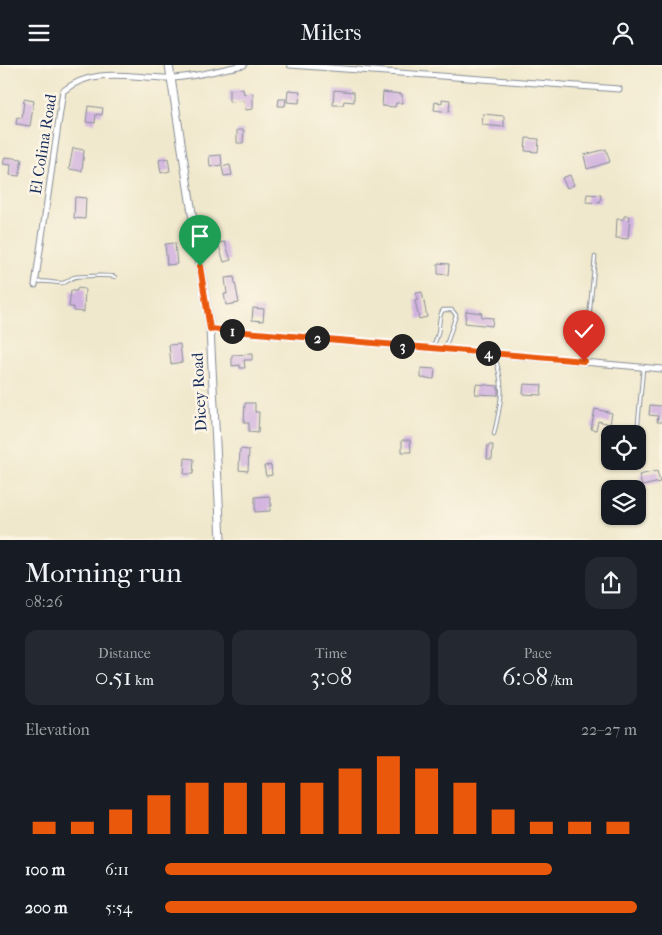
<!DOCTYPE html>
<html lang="en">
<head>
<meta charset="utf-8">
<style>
	:root { --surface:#171b24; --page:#242831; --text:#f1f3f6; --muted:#9ea1a6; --accent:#ea580c }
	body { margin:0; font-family:"IM FELL French Canon",serif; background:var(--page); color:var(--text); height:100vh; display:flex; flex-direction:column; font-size:19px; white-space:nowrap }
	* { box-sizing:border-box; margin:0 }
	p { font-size:16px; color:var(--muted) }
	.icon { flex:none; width:28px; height:28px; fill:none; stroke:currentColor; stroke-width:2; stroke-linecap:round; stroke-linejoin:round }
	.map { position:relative; height:475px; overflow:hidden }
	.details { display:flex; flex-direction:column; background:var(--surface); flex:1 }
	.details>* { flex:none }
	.fabs { position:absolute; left:601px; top:360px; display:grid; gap:10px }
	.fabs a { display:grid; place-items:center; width:45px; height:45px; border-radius:10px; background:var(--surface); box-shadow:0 1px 4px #0004; font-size:25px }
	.pin { position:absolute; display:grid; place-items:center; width:42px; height:42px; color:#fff; margin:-51px -21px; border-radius:50% 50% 50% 0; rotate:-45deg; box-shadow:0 0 5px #0007 }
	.pin .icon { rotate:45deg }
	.km { position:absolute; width:25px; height:25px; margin:-12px; border-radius:50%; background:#222; color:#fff; font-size:14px; line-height:25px; text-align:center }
	.round { display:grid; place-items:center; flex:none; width:52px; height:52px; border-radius:15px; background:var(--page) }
	.headline { display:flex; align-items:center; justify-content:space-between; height:85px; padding:0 25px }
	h1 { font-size:28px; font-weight:600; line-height:38px }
	.stats { display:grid; grid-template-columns:repeat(3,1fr); gap:8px; height:85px; padding:5px 25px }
	.stats div { display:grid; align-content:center; border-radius:12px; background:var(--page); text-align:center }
	.stats b { font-size:25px; font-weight:600 }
	.stats small { font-size:14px; font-weight:400 }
	.stats p { font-size:14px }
	.chart { height:140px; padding:10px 25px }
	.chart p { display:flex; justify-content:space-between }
	.chart svg { width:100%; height:90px; margin-top:5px; stroke:var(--accent); stroke-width:6 }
	ul { padding:0 25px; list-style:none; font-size:16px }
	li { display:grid; grid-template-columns:80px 60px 1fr; align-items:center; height:38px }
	li i { height:12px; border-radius:6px; background:var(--accent) }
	header { display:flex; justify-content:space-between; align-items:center; height:65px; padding:0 25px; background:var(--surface); font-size:22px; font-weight:600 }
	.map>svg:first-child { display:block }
</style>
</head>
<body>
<header><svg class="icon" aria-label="menu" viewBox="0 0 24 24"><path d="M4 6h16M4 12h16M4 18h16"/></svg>Milers<svg class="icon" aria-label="person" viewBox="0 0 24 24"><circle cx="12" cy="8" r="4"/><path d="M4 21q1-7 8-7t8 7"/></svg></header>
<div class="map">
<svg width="662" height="475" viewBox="0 0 662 475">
	<rect width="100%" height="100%" fill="#fcf5e5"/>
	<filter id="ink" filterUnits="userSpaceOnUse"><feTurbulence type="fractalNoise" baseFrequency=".02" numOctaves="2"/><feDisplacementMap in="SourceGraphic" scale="10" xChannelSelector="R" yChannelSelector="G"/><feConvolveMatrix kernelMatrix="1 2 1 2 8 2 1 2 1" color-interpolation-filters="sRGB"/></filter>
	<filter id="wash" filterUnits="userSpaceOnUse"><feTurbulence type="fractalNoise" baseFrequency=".0096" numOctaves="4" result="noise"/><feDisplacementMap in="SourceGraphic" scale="20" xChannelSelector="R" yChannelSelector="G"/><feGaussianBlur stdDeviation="1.12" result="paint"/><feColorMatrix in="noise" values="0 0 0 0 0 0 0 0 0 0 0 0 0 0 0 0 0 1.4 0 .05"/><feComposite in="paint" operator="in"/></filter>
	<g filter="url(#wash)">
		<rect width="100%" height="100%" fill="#f0e8cc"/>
		<g id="blocks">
			<path fill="#d1b2df" d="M243 24 244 29 253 28V44L245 45 244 36 229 37V25Z
				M288 25 300 26 299 38 287 37Z
				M334 25 354 27V37L344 36 343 40H333Z
				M383 27 402 29V38H396L395 42 382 41Z
				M24 34 34 36 30 61 16 59 17 52 22 53Z
				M279 34H286L285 41H278Z
				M442 34 450 35 449 47 434 45 435 37 442 38Z
				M88 41 103 43 102 50 96 49 95 58 86 57Z
				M483 49 504 51V62L482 60Z
				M237 65H244L243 78H237Z
				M526 73 539 74 538 87 525 86Z
				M73 83 84 85 82 106 69 104Z
				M606 84 610 97 587 104 584 90Z
				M221 90 222 100 210 102 209 91Z
				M5 92 22 94 19 111 10 110 11 100 3 99Z
				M168 93 170 106 161 108 159 95Z
				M230 100 232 110 224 111 222 102Z
				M570 110 574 120 567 123 562 113Z
				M587 129 601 130 600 138 586 137Z
				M75 132 86 133 85 154 74 153Z
				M624 151H630L628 174 616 173 617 154H624Z
				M225 177 231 195 224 197 218 178Z
				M175 178 177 199 167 200 165 179Z
				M438 198 449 199 448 210 438 209Z
				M234 212 239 238 226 240 224 229H227L225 213Z
				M77 223 85 224 84 247 74 246V242H69L71 226H77Z
				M422 227 427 252 419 254 415 235H418L416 228Z
				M253 243 264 244 263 256 252 255Z
				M466 246 482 248 481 252 493 253 492 261 465 258Z
				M180 279 182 297 171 299 169 280Z
				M252 289V295H244L245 303H240V300L232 301V290Z
				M421 303 435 304 434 314 421 313Z
				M476 319 498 321V330L475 329Z
				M524 319 542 320 541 330 523 329Z
				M245 338H255V347H259L258 368 249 367V358H244Z
				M650 340 662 341V357H657L658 351 649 350Z
				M595 344 612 348 610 359 598 356 596 365 591 364Z
				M402 375H410L411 387H402Z
				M488 380H493L492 394H487Z
				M240 384 249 385 248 406 239 405Z
				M185 393 194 394 193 409H184Z
				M271 400 272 410 266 411 264 401Z
				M657 406 660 417 642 421 639 410Z
				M269 431 272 441H270V446L255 447V432Z"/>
		</g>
	</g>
	<g filter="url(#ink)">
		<use href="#blocks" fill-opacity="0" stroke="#868c95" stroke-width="1"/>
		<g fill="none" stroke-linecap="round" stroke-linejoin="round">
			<defs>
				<path id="service" d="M37 217C46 215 52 218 61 218 67 219 69 213 75 212 79 211 112 210 115 212
					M431 283C443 269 436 253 443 245H452L456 250 445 284
					M494 290C506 322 501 337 494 369
					M585 296 595 192
					M637 369 643 304"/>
				<path id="minor" d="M290 0 619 24
					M35 220 63 26C96 0 133 14 172 13 196 12 221 4 244 0
					M210 264 662 304"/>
				<path id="tertiary" d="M169 0 210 264 221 475"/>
			</defs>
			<use href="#service" stroke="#868c95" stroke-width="4.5"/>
			<use href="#minor" stroke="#868c95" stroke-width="7"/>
			<use href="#tertiary" stroke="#868c95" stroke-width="9"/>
			<use href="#service" stroke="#fff" stroke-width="2.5"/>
			<use href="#minor" stroke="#fff" stroke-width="5"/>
			<use href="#tertiary" stroke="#fff" stroke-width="7"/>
		</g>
	</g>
	<g fill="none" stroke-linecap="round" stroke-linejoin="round" filter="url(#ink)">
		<defs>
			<path id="route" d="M200 201 210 264 584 296"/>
		</defs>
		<use href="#route" stroke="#fff" stroke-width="10"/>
		<use href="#route" stroke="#ea580c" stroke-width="6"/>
	</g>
	<g text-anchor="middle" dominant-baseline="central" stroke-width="5" stroke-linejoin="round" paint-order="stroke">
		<g font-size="16" fill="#1b2f5e" stroke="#fcf5e5">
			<text transform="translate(43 79) rotate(-81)">El Colina Road</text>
			<text transform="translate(199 327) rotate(-93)">Dicey Road</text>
		</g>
	</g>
</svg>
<div class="fabs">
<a><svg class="icon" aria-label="locate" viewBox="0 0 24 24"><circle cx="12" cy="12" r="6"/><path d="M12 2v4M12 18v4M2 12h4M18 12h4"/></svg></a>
<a><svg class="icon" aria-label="layers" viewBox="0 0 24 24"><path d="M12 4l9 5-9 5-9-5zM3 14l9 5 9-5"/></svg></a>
</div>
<div class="pin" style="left:200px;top:201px;background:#1e9e55"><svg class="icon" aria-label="arrive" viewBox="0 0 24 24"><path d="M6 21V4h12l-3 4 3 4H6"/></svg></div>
<div class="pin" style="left:584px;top:296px;background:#d93025"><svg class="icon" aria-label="check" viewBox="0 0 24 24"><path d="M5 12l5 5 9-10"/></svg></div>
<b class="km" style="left:232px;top:266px">1</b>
<b class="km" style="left:317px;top:273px">2</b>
<b class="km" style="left:402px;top:281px">3</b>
<b class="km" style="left:488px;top:288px">4</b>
</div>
<section class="details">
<div class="headline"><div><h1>Morning run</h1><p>08:26</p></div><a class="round"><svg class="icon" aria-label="share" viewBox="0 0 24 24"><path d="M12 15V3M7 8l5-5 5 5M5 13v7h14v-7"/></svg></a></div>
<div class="stats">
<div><p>Distance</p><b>0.51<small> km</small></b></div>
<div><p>Time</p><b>3:08</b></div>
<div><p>Pace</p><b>6:08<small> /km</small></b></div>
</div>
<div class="chart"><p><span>Elevation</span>22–27 m</p>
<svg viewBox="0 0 160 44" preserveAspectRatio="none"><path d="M5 44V38M15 44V38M25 44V32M35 44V25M45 44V19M55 44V19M65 44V19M75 44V19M85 44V12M95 44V6M105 44V12M115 44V19M125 44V32M135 44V38M145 44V38M155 44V38"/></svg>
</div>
<ul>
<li><b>100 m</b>6:11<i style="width:82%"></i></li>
<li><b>200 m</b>5:54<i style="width:100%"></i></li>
</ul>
</section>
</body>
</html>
